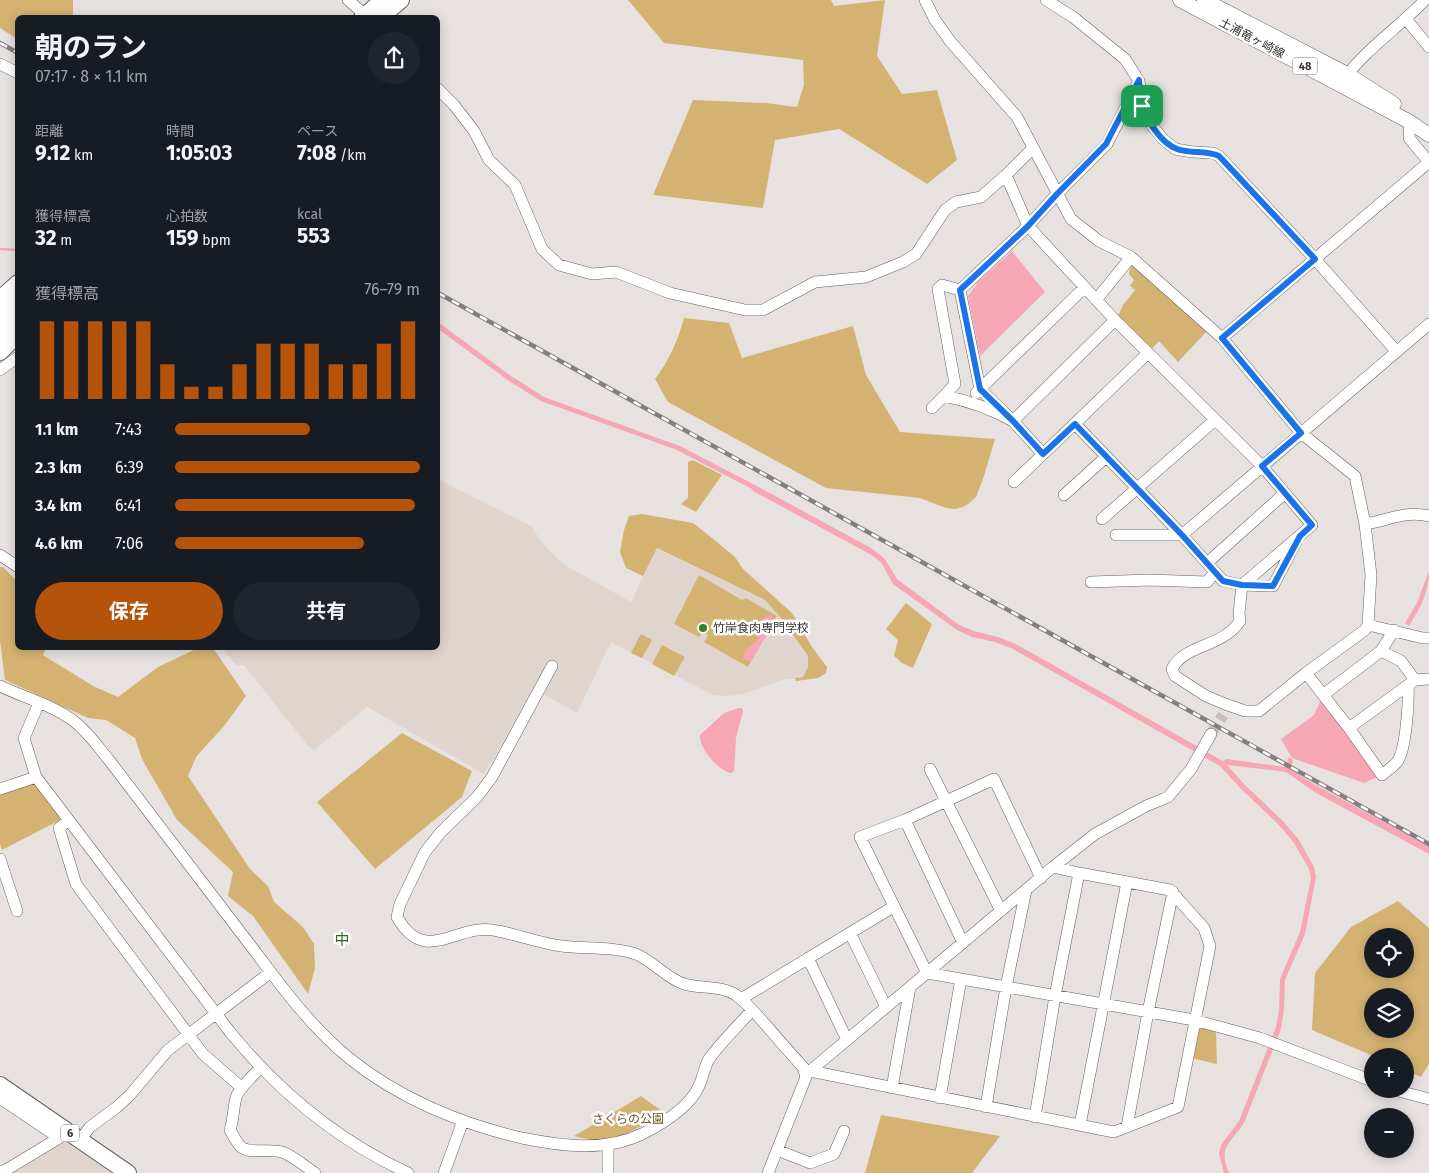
<!DOCTYPE html>
<html lang="ja">
<head>
<meta charset="utf-8">
<style>
	:root { --surface:#171b24; --page:#20242c; --text:#f1f3f6; --muted:#9ea1a6; --accent:#b45309 }
	body { margin:0; font-family:"Fira Sans","Noto Sans JP",sans-serif; background:var(--page); color:var(--text); height:100vh; display:flex; flex-direction:column; font-size:19px; white-space:nowrap }
	* { box-sizing:border-box; margin:0 }
	p { font-size:16px; color:var(--muted) }
	.icon { flex:none; width:28px; height:28px; fill:none; stroke:currentColor; stroke-width:2; stroke-linecap:round; stroke-linejoin:round }
	.map { position:relative; flex:1; overflow:hidden }
	.panel { position:absolute; left:15px; top:15px; width:425px; height:635px; display:flex; flex-direction:column; background:var(--surface); border-radius:8px; box-shadow:0 2px 12px #0003 }
	.panel>* { flex:none }
	.buttons { position:absolute; left:1364px; top:928px; display:grid; gap:10px }
	.buttons a { display:grid; place-items:center; width:50px; height:50px; border-radius:50%; background:var(--surface); box-shadow:0 2px 12px #0003; font-size:25px }
	.pin { position:absolute; display:grid; place-items:center; width:42px; height:42px; color:#fff; margin:-21px; border-radius:10px; box-shadow:0 2px 8px #0006 }
	.round { display:grid; place-items:center; flex:none; width:52px; height:52px; border-radius:26px; background:var(--page) }
	.headline { display:flex; align-items:center; justify-content:space-between; height:85px; padding:0 20px }
	h1 { font-size:28px; font-weight:700; line-height:38px }
	.metrics { display:grid; grid-template-columns:repeat(3,1fr); gap:8px; height:85px; padding:5px 20px }
	.metrics div { display:grid; align-content:center }
	.metrics b { font-size:21px; font-weight:700 }
	.metrics small { font-size:14px; font-weight:400 }
	.metrics p { font-size:14px }
	.chart { height:140px; padding:10px 20px }
	.chart p { display:flex; justify-content:space-between }
	.chart svg { width:100%; height:90px; margin-top:5px; stroke:var(--accent); stroke-width:6 }
	.action { display:flex; gap:10px; margin-top:auto; padding:10px 20px }
	.action a { flex:1; height:58px; border-radius:30px; background:var(--accent); color:#fff; font-size:20px; font-weight:700; line-height:58px; text-align:center }
	.action a+a { background:var(--page); color:var(--text) }
	ul { padding:0 20px; list-style:none; font-size:16px }
	li { display:grid; grid-template-columns:80px 60px 1fr; align-items:center; height:38px }
	li i { height:12px; border-radius:6px; background:var(--accent) }
	.map>svg:first-child { display:block }
</style>
</head>
<body>
<div class="map">
<svg width="1429" height="1173" viewBox="0 0 1429 1173">
	<rect width="100%" height="100%" fill="#e7e2e0"/>
	<path fill="#e0d4ce" d="M438 479 531 526 544 545 563 564 631 602 656 548 765 600 780 617 808 656V667L803 677 782 680 743 694 727 696 713 695 611 642 577 713 535 689 484 774 367 707 314 750 308 746 244 665H236L222 648H438Z
		M66 1140 112 1173H8L7 1170Z"/>
	<path fill="#d4b372" fill-rule="evenodd" d="M0 0H73V17L18 18 17 39 0 28Z
		M628 0H831L834 6 885 0 877 56 902 94 937 90 957 160 927 184 839 129 775 140 763 208 653 195 693 100 766 103 797 107 804 85 803 60 664 43Z
		M1132 261 1207 331 1178 362 1159 341 1150 351 1117 318 1123 305 1135 290 1130 286 1134 280 1129 274Z
		M684 318 729 323 742 358 853 326 866 375 900 432 995 439 983 479 976 497 968 504 963 507 955 509 946 508 920 498 826 488 668 402 655 379C669 361 678 340 684 318Z
		M693 460 722 475 696 512 681 504 688 498V462Z
		M642 514 693 523 712 538 735 557 743 569 792 613 812 647 827 667 826 673 818 678 796 681 795 678 803 677 808 667V656L780 617 765 600 657 548 643 576 626 568 620 552 624 530 629 516Z
		M0 567H3L17 581 18 648H46L43 655 93 686 118 697 158 667 198 648H213L246 696 224 726 196 757 188 776 250 869 268 886 274 902 303 927 314 944 315 968 308 994 253 916 228 896 233 872 177 820 142 759 135 738 106 720 88 718 5 680 0 641Z
		M699 575 742 600 746 598 777 616 748 667 704 642 708 635 702 632 699 637 674 624Z
		M906 603 932 624 913 668 902 663 894 656 898 640 886 629Z
		M641 634 652 640 642 658 631 653Z
		M662 645 685 657 674 676 652 664Z
		M402 733 472 771 462 797 375 869 317 802Z
		M34 783 62 819 2 850 0 844V793Z
		M1398 901 1429 928V1064L1421 1077 1405 1070V1056H1373L1312 1030 1315 973 1351 927ZM1372 936H1405V969H1372ZM1372 996H1405V1029H1372Z
		M1196 1023 1210 1028 1216 1033 1217 1064 1191 1058Z
		M641 1096 663 1112C634 1131 611 1148 574 1136Z
		M881 1115 1000 1136 972 1173H865Z"/>
	<path fill="#f7a7b4" d="M1012 251 1045 292 980 356 968 296 980 280Z
		M438 322 511 376 544 397 680 446 755 485 871 548 884 558 897 579 959 625 974 631 998 637 1016 644 1223 761 1227 759 1285 767 1289 757 1293 760 1291 770 1319 787 1429 846V854L1316 793 1286 772 1227 765 1245 785 1283 821 1299 840 1314 867 1316 877 1305 934 1285 980 1284 1010 1281 1029 1244 1123C1230 1144 1218 1146 1229 1173H1224L1219 1154 1221 1145 1239 1121 1276 1027 1279 1010 1280 979 1300 932 1311 878 1309 869 1294 843 1279 825 1241 789 1220 766 1013 649 995 642 972 637 957 630 893 584 881 562 868 553 753 491 752 489 677 450 541 401 509 381 438 329Z
		M1429 571C1429 593 1420 608 1409 626L1405 623 1417 603Z
		M767 615 771 616 775 619 751 662 746 660 743 657C744 647 754 646 758 638 762 630 758 621 767 615Z
		M1322 697 1380 776 1364 783 1292 758 1281 739 1314 715Z
		M739 708H742L743 711 736 738 734 771 731 773C718 771 698 747 700 735L724 713Z"/>
	<g fill="none" stroke-linecap="round" stroke-linejoin="round">
		<path stroke="#f7a7b4" stroke-width="2.5" d="M0 249 18 250"/>
		<path stroke="#c4bfbd" stroke-width="11" stroke-dasharray="11 5.5" stroke-linecap="butt" d="M1211 734 1223 715"/>
		<defs>
			<path id="minor" d="M348 0 365 15
				M925 0 935 20 950 41 1017 117 1071 219 1099 241 1131 257 1222 338 1301 433 1355 476 1365 524 1371 575 1368 625 1365 630 1306 673 1259 711H1245L1225 704 1206 696 1175 676 1172 669C1184 644 1222 648 1240 621L1239 613 1242 585 1312 525 1262 466 1115 320 1028 226 1006 175
				M1046 0 1073 17 1125 59 1139 81 1143 106 1149 122 1163 139 1175 149 1193 152 1213 153 1219 156 1315 259 1396 351
				M1406 19 1429 47
				M0 64 18 73
				M1343 80C1365 50 1398 28 1425 0
				M438 89 454 105 474 131 489 160 515 185 542 249 559 265 592 274 616 272 670 293 745 310H763L815 282 866 277 903 262 916 254 945 210 956 202 981 197 1006 175 1033 148
				M1410 122 1409 138 1428 161
				M1096 300 1131 257
				M1222 338 1429 162
				M0 370 18 357
				M976 393 1084 288
				M944 396 955 384 938 289 942 285 960 290
				M932 408 944 396C970 401 990 408 1013 421L1115 320
				M1075 424 1182 535 1223 581 1242 585 1273 586 1296 542
				M1043 454 1013 421 980 389 960 290 1028 226 1057 194 1107 144 1139 81
				M1014 482 1148 353
				M1064 495 1106 457
				M1102 519 1215 420
				M1365 524C1387 521 1405 510 1429 516
				M1116 535H1182L1429 324
				M0 555 18 567
				M1207 563 1285 493
				M1091 582 1149 580 1207 582 1215 572
				M1368 625 1423 638H1429
				M1394 630 1381 651 1401 661 1415 680
				M552 666 492 777 477 797 441 832 425 852 400 904 397 917C426 968 456 921 498 931 519 935 539 943 561 946 586 949 611 946 636 954 653 961 666 978 684 984 701 989 721 985 736 995 747 1003 756 1014 765 1024 778 1039 790 1053 803 1067L806 1077 768 1173
				M1306 673 1349 728 1415 680 1429 679
				M0 686C25 698 53 705 75 722 88 732 98 747 109 760 153 817 197 875 241 933 275 977 306 1023 349 1058 398 1098 461 1124 522 1138 561 1146 605 1152 642 1134 662 1124 688 1108 698 1088 703 1079 704 1067 709 1059 721 1042 738 1026 752 1010
				M1323 695 1381 651
				M39 703 24 738 36 777 230 1032C279 1092 337 1140 408 1173
				M1349 728 1382 775C1386 771 1393 767 1397 762 1406 751 1409 701 1408 685
				M930 769 1001 911
				M0 789 36 777
				M905 820 963 943
				M68 821 59 828 76 884 203 1054 242 1088
				M0 859 17 911
				M1041 878 994 779 905 820 860 837 927 973 1194 1020 1260 1038 1372 1081
				M850 933 886 1007
				M808 958 847 1040
				M741 999 893 907
				M260 1068C253 1076 242 1085 237 1095 233 1105 234 1119 230 1130 233 1135 236 1141 240 1146 248 1155 270 1148 282 1152 294 1156 304 1166 315 1173
				M810 1071 1114 1132 1178 1107 1210 946 1204 928 1170 890 1079 873 1053 867
				M806 1072 810 1071 1053 867 1095 834 1146 806 1168 797 1191 769 1211 734
				M892 1088 910 987
				M1391 1089 1429 1099
				M0 1098 59 1138
				M940 1098 961 979
				M986 1107 1006 987 1026 890
				M1035 1117 1055 996 1079 873
				M1080 1125 1127 882
				M1127 1127 1148 1012 1173 892
				M80 1140 90 1127 117 1107 130 1095 168 1050 271 972
				M608 1145V1173
				M777 1150 810 1163 834 1154 844 1131
				M0 1172 6 1170 59 1138 64 1129
				M444 1173 463 1121"/>
			<path id="major" d="M1180 0 1410 122 1429 135
				M1204 0 1347 74 1394 104"/>
			<path id="highway" d="M362 18 383 0
				M380 18 401 0
				M0 299 18 283
				M0 317 18 300
				M0 333 18 316
				M0 352 18 334
				M0 1085 128 1173"/>
		</defs>
		<use href="#minor" stroke="#65615f" stroke-width="12"/>
		<use href="#major" stroke="#65615f" stroke-width="15"/>
		<use href="#highway" stroke="#65615f" stroke-width="18"/>
		<use href="#minor" stroke="#fff" stroke-width="11"/>
		<use href="#major" stroke="#fff" stroke-width="14"/>
		<use href="#highway" stroke="#fff" stroke-width="16"/>
		<defs>
			<path id="rail" d="M0 43 18 53
				M438 293 1429 844"/>
		</defs>
		<use href="#rail" stroke="#837f7e" stroke-width="4.5"/>
		<use href="#rail" stroke="#fff" stroke-width="2.5" stroke-dasharray="8" stroke-linecap="butt"/>
	</g>
	<g fill="none" stroke-linecap="round" stroke-linejoin="round">
		<defs>
			<path id="route" d="M1139 80C1140 89 1140 99 1143 107 1148 122 1161 143 1177 149 1190 154 1206 150 1219 156L1315 259 1222 338 1301 433 1262 466 1312 525 1300 536 1273 586 1242 585 1223 581 1182 535 1075 424 1043 454 1013 421 980 389 960 290 1028 226 1057 194 1106 144Z"/>
		</defs>
		<use href="#route" stroke="#fff" stroke-width="10"/>
		<use href="#route" stroke="#1a73e8" stroke-width="6"/>
	</g>
	<circle fill="#387f24" stroke="#fff" stroke-width="2" cx="703" cy="628" r="5"/>
	<g text-anchor="middle" dominant-baseline="central" stroke-width="5" stroke-linejoin="round" paint-order="stroke">
		<g fill="#fff" stroke="#727170" stroke-width="1">
			<rect x="1292.5" y="57.5" width="25" height="17" rx="4"/>
			<rect x="61" y="1124.5" width="18" height="17" rx="4"/>
		</g>
		<g font-size="11" font-weight="bold" fill="#363433">
			<text x="1305" y="66">48</text>
			<text x="70" y="1133">6</text>
		</g>
		<g font-size="12" fill="#363433" stroke="#fff">
			<text transform="translate(1252 38) rotate(28)">土浦竜ヶ崎線</text>
		</g>
		<g font-size="12" fill="#363433" stroke="#fff" text-anchor="start">
			<text x="713" y="628">竹岸食肉専門学校</text>
		</g>
		<g font-size="12" fill="#6b5320" stroke="#fff">
			<text x="628" y="1119">さくらの公園</text>
		</g>
		<g font-size="15" fill="#38652c" stroke="#fff">
			<text x="342" y="940">中</text>
		</g>
	</g>
</svg>
<div class="buttons">
<a><svg class="icon" aria-label="locate" viewBox="0 0 24 24"><circle cx="12" cy="12" r="6"/><path d="M12 2v4M12 18v4M2 12h4M18 12h4"/></svg></a>
<a><svg class="icon" aria-label="layers" viewBox="0 0 24 24"><path d="M12 4l9 5-9 5-9-5zM3 14l9 5 9-5"/></svg></a>
<a>+</a>
<a>−</a>
</div>
<div class="pin" style="left:1142px;top:106px;background:#1e9e55"><svg class="icon" aria-label="arrive" viewBox="0 0 24 24"><path d="M6 21V4h12l-3 4 3 4H6"/></svg></div>
<section class="panel">
<div class="headline"><div><h1>朝のラン</h1><p>07:17 · 8 × 1.1 km</p></div><a class="round"><svg class="icon" aria-label="share" viewBox="0 0 24 24"><path d="M12 15V3M7 8l5-5 5 5M5 13v7h14v-7"/></svg></a></div>
<div class="metrics">
<div><p>距離</p><b>9.12<small> km</small></b></div>
<div><p>時間</p><b>1:05:03</b></div>
<div><p>ペース</p><b>7:08<small> /km</small></b></div>
</div>
<div class="metrics">
<div><p>獲得標高</p><b>32<small> m</small></b></div>
<div><p>心拍数</p><b>159<small> bpm</small></b></div>
<div><p>kcal</p><b>553</b></div>
</div>
<div class="chart"><p><span>獲得標高</span>76–79 m</p>
<svg viewBox="0 0 160 44" preserveAspectRatio="none"><path d="M5 44V6M15 44V6M25 44V6M35 44V6M45 44V6M55 44V27M65 44V38M75 44V38M85 44V27M95 44V17M105 44V17M115 44V17M125 44V27M135 44V27M145 44V17M155 44V6"/></svg>
</div>
<ul>
<li><b>1.1 km</b>7:43<i style="width:55%"></i></li>
<li><b>2.3 km</b>6:39<i style="width:100%"></i></li>
<li><b>3.4 km</b>6:41<i style="width:98%"></i></li>
<li><b>4.6 km</b>7:06<i style="width:77%"></i></li>
</ul>
<div class="action"><a>保存</a><a>共有</a></div>
</section>
</div>
</body>
</html>
